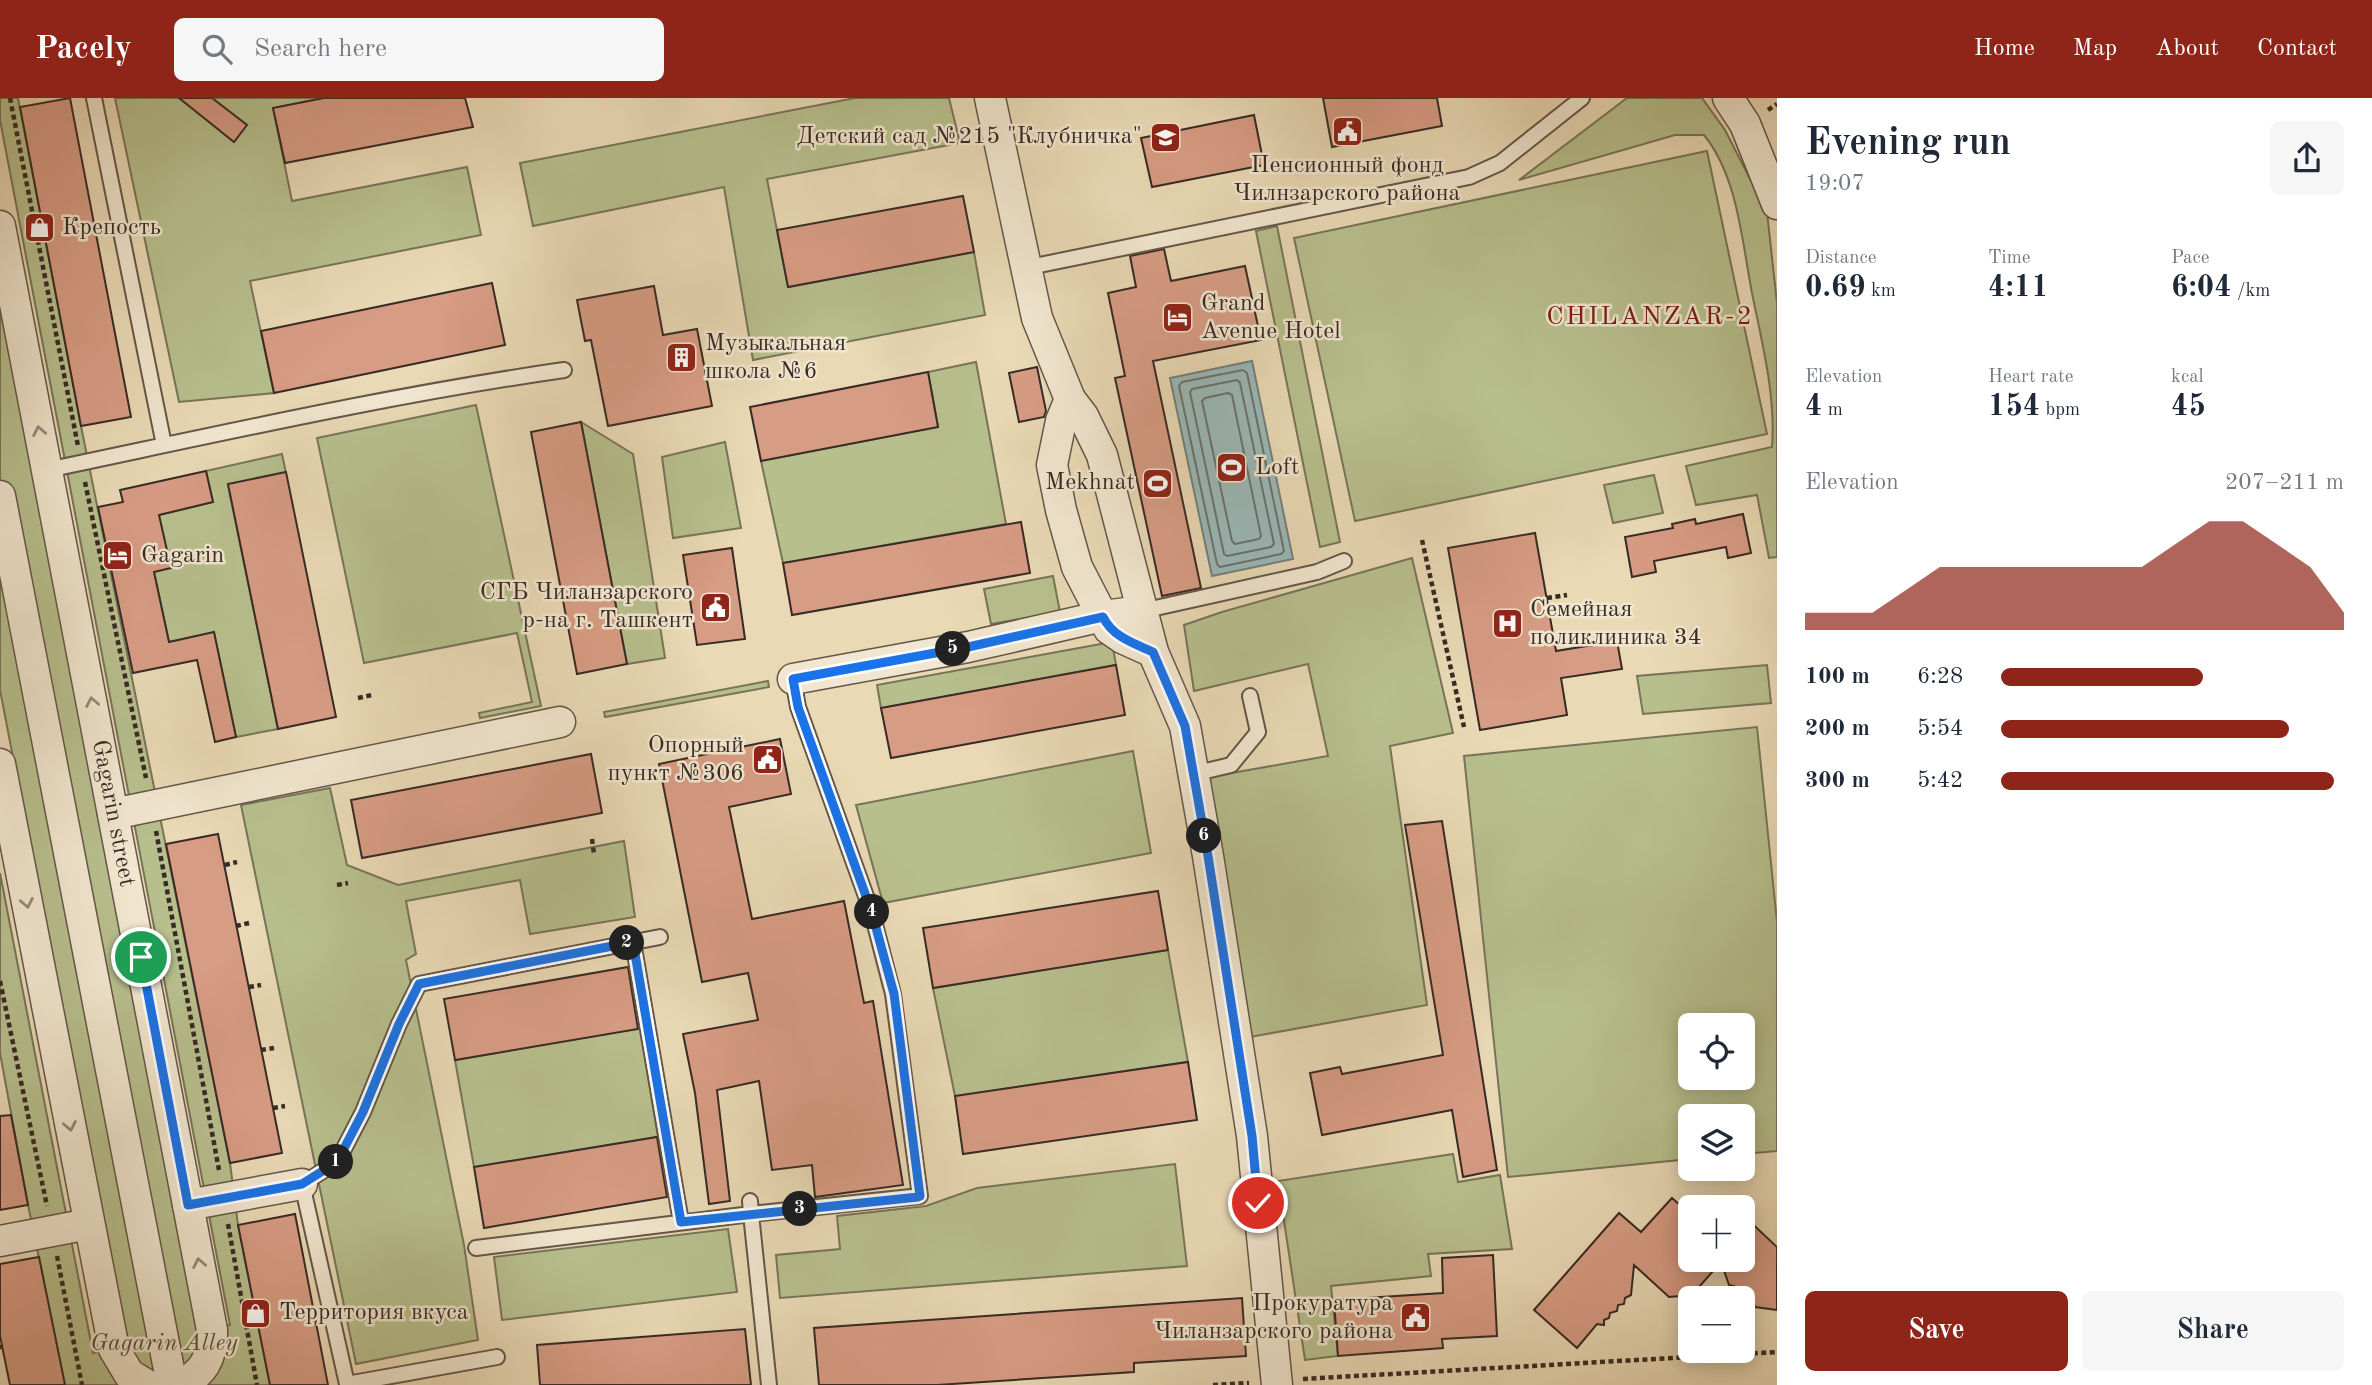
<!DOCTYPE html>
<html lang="en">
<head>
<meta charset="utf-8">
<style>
	:root { --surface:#fff; --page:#f6f6f7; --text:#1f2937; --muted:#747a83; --accent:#8f2418 }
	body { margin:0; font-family:"Old Standard TT",serif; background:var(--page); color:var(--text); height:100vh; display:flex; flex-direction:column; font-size:26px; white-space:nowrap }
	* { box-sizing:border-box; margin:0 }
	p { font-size:23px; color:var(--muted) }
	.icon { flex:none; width:38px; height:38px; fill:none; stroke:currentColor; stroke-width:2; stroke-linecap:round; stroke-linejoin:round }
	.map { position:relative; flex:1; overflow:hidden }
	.side { display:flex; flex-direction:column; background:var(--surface); width:595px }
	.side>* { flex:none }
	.controls { position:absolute; left:1678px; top:915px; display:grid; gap:14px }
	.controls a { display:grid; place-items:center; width:77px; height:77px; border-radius:10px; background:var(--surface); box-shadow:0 4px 18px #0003; font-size:35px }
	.pin { position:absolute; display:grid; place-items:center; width:60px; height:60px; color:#fff; margin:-30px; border:4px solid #fff; border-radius:50%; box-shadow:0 2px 7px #0007 }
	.km { position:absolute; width:35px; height:35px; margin:-18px; border-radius:50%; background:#222; color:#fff; font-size:19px; line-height:35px; text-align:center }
	.round { display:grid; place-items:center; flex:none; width:74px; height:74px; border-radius:10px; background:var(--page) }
	.summary { display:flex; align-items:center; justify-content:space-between; height:119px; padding:0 28px }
	h1 { font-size:38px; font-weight:700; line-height:52px }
	.figures { display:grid; grid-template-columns:repeat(3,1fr); gap:10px; height:119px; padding:7px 28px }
	.figures div { display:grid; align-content:center }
	.figures b { font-size:30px; font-weight:700 }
	.figures small { font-size:19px; font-weight:400 }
	.figures p { font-size:19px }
	.chart { height:196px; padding:14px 28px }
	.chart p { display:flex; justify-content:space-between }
	.chart svg { width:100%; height:126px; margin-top:7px; fill:var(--accent); opacity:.7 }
	.cta { display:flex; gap:14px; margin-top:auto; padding:14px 28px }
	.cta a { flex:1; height:80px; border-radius:10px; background:var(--accent); color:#fff; font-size:28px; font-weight:700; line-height:80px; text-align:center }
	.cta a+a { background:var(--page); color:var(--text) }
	ul { padding:0 28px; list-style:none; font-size:23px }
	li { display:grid; grid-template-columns:112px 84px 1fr; align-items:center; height:52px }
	li i { height:18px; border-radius:9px; background:var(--accent) }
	header { display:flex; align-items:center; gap:42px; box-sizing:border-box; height:98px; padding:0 35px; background:var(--accent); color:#fff }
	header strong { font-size:33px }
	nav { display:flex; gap:38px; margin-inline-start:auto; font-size:24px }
	.search { width:490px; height:63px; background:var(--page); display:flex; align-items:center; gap:18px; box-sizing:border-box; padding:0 24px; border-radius:10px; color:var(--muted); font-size:26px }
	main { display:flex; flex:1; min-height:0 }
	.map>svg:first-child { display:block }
</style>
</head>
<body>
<header>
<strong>Pacely</strong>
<div class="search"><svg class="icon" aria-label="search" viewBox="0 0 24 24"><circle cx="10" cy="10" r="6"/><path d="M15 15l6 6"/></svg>Search here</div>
<nav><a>Home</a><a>Map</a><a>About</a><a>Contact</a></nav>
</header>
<main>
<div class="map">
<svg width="1777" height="1287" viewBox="0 0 1777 1287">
	<rect width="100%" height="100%" fill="#e9d9b5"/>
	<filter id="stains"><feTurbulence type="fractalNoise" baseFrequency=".00286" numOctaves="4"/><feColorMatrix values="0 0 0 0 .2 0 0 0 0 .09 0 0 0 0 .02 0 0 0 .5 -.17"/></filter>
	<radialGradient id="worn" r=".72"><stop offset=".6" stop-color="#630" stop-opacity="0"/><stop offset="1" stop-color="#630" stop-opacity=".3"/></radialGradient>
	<path fill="#b7bf8d" stroke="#787459" stroke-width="2" fill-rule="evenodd" d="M0 0H18L81 328 230 1065 238 1127 270 1287H65L28 1107 0 955V775L93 1255 127 1248 0 592V204L200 1234 230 1227 0 22Z
		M115 0H324L273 10 292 103 467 69 481 137 250 183 274 295 179 304Z
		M855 0H949L960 45 767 81 788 189 974 154 985 217 753 262 724 89 533 128 520 65Z
		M1627 0H1702L1725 32 1767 114 1777 205V459L1769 460 1757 397 1696 407 1686 368 1772 349C1776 298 1762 245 1752 195 1742 144 1738 79 1704 37H1675L1519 82Z
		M1707 53 1767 336 1355 423 1294 140Z
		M1277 128 1340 444 1320 449 1256 133Z
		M976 264 1006 426 783 465 761 363 938 329 928 274Z
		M476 307 541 608 480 620 479 615 532 604 517 535 364 565 317 340Z
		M581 324 633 356 665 560 627 566Z
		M725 344 741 430 673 440 662 359Z
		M282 356 286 375 228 387 278 631 236 639 214 535 169 544 154 474 159 417 213 404 206 373Z
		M1654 377 1663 415 1613 425 1604 387Z
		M1412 460 1453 635 1390 648 1427 907 1250 939 1209 679 1328 658 1308 566 1194 593 1184 527 1222 514Z
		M1053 478 1060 514 991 526 984 491Z
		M1112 544 1116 567 881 610 877 587Z
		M1767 567 1771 605 1643 616 1637 578Z
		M768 583 769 589 605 619 604 614Z
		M1757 629 1777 824V1053L1743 1056V1018H1690V1061L1508 1079 1464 658ZM1690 928H1743V980H1690Z
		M1133 653 1151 755 883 805 856 707Z
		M330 690 347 767 398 787 624 743 635 819 530 836 520 782 406 803 416 856 406 862 464 1147 478 1242 356 1266 241 707Z
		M1168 852 1188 964 955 998 933 890Z
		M640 930 658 1039 474 1069 455 962Z
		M1453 1056 1458 1084 1500 1077 1512 1151 1428 1156 1431 1178 1331 1188 1338 1258 1305 1262 1278 1083Z
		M1175 1066 1187 1168 780 1200 776 1157 840 1151 837 1118 926 1108 977 1090Z
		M728 1131 737 1194 502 1222 494 1159Z"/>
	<path fill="#9ab8b7" stroke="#737f7d" stroke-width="2" d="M1252 263 1293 461 1212 478 1170 280Z"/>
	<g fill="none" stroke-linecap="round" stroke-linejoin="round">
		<path stroke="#69716e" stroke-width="2" d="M1243 272 1247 275 1284 453 1281 456 1220 469 1217 466 1179 288 1182 284Z
			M1237 282 1240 285 1274 446 1271 449 1227 458 1224 456 1190 294 1192 291Z
			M1228 295 1232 297 1261 438 1259 441 1235 446 1232 443 1202 303 1205 300Z"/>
	</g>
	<path fill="#d79c84" stroke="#382a25" stroke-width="2" d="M70 0 131 319 81 328 20 9Z
		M179 0H212L247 27 234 44Z
		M324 0H465L473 29 285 65 273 10Z
		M1323 0H1437L1442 28 1332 49Z
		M1254 17 1264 67 1152 89 1141 40Z
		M963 98 974 154 788 189 777 132Z
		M1164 151 1171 183 1245 168 1261 242 1153 263 1201 490 1162 498 1115 280 1125 278 1108 195 1136 189 1130 158Z
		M492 185 505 247 274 295 261 233Z
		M654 188 663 237 697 231 712 308 608 328 591 242 585 243 577 202Z
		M1037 269 1046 313 1044 319 1019 324 1009 275Z
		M928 274 938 329 761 363 750 309Z
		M581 324 627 566 577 576 531 334Z
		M206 373 213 404 159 417 171 470 154 474 169 544 214 534 236 639 215 644 197 562 133 575 98 409 123 404 120 392Z
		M286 374 336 619 278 631 228 386Z
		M1743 416 1751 455 1728 460 1726 449 1654 463 1656 474 1632 479 1625 439 1673 430 1672 426 1695 421 1696 426Z
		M1021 424 1030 475 792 517 783 465Z
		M1535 435 1556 553 1617 543 1622 571 1561 580 1567 617 1480 632 1448 450Z
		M732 450 745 541 697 547 683 457Z
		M1116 567 1125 617 891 660 881 610Z
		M780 641 791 696 729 709 752 821 844 803 864 905 873 903 903 1087 815 1099 812 1067 772 1072 759 983 717 992 730 1103 709 1106 695 995 683 936 758 922 748 875 702 884 659 666Z
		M591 656 602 715 362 760 351 702Z
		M1442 723 1497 1072 1463 1079 1452 1012 1322 1037 1310 975 1340 969 1342 976 1443 957 1405 727Z
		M218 736 282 1055 230 1065 166 746Z
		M1158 793 1168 852 933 890 923 830Z
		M628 869 638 931 455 962 444 901Z
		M1188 964 1197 1022 963 1056 955 998Z
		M11 1017 28 1107 0 1112V1018Z
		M657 1039 667 1099 484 1130 474 1069Z
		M1672 1100 1690 1116V1162H1743V1117L1777 1149V1212L1755 1209 1753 1204H1748L1746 1199 1741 1198 1740 1193H1735L1734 1188 1729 1187 1721 1164 1692 1197 1669 1199 1634 1167 1631 1197 1625 1200 1624 1206 1618 1207 1617 1213 1610 1215 1609 1220 1604 1222V1227L1597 1226 1577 1250 1534 1212 1619 1115 1641 1134Z
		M295 1116 302 1152 328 1287H270L238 1127Z
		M1493 1157 1497 1238 1442 1241 1443 1250 1338 1258 1334 1202 1443 1195 1442 1160Z
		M39 1159 65 1287H10L0 1238V1166Z
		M1242 1200 1246 1258 1134 1265V1274L937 1287H819L814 1230Z
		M745 1231 751 1287H540L537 1247Z"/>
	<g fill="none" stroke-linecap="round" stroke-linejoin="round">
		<defs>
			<path id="lane" d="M94 0 164 347
				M1025 170 1469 79 1500 65 1582 0
				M47 372C219 336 390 297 564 272
				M1142 513 1317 474 1344 463
				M1193 676 1231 667 1258 634 1250 598
				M633 844 681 1124
				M476 1150 751 1116 750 1103
				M497 1259 347 1286 302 1086 337 1064 363 1014 399 926 419 886 660 839
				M769 1287 751 1116 920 1098 893 896 872 815 798 609 793 581"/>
			<g id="street">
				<path d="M990 0 1037 220 1070 301 1083 318 1102 357 1153 554 1185 628 1208 758 1252 1038 1277 1287"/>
				<path d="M1728 0 1745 26 1777 106"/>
				<path id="s1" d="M0 128 212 1232C213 1259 203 1279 176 1287"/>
				<path d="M1070 301 1061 323 1052 367 1061 412 1077 469 1109 531 1122 540 1153 554"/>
				<path d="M0 398 172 1287"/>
				<path d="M793 581 968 549 1103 518 1142 513"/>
				<path d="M0 666 114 1251 129 1276 147 1287"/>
				<path d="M113 716 560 624"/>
				<path d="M188 1107 302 1086"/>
				<path d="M0 1143 89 1126"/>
			</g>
		</defs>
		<use href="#lane" stroke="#645649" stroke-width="18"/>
		<use href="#street" stroke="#645649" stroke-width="33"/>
		<path stroke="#382a25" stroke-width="4.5" stroke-dasharray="5 3.5" stroke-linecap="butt" d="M10 0 78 348
			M1768 12 1777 6
			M85 384 146 680
			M1422 442 1464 629
			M1547 500 1567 497
			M358 600 372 597
			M156 733 219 1072
			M592 741 594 756
			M225 767 237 764
			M337 787 348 785
			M236 828 249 825
			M0 883 47 1108
			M249 889 261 887
			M261 952 274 950
			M273 1010 285 1008
			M228 1126 257 1287
			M57 1158 82 1287
			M0 1249H2
			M1303 1281 1777 1254
			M1213 1287 1249 1285"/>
		<use href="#lane" stroke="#f1e6cf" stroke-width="14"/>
		<use href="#street" stroke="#f1e6cf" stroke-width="30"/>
	</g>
	<defs><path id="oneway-chevron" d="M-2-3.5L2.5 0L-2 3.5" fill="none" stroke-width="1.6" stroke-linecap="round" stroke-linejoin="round" transform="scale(1.75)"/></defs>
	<g stroke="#94887a">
		<use href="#oneway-chevron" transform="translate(39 333) rotate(-101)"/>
		<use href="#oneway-chevron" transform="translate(92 604) rotate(-101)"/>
		<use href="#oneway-chevron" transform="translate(27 805) rotate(79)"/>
		<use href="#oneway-chevron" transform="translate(70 1028) rotate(79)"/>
		<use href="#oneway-chevron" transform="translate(199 1165) rotate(-101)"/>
	</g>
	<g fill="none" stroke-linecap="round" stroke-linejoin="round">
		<defs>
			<path id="route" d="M141 859 188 1107 302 1086 337 1064 363 1014 399 926 419 886 633 844 681 1124 918 1099 920 1098 894 896 872 815 798 609 793 581 968 549 1103 519C1113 539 1133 545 1153 554L1185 628 1208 758 1252 1038 1258 1105"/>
		</defs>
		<use href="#route" stroke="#fff" stroke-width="14"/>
		<use href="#route" stroke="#1a73e8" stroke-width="9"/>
	</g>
	<defs>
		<symbol id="civic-square" viewBox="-11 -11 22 22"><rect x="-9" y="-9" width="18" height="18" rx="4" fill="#8f2418" stroke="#f1e6cf"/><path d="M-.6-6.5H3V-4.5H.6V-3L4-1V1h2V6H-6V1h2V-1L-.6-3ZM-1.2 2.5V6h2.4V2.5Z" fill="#fff"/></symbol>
		<symbol id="school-square" viewBox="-11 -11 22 22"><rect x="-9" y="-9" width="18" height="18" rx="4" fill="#8f2418" stroke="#f1e6cf"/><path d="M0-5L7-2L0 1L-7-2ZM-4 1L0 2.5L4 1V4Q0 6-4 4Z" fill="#fff"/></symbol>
		<symbol id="shop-square" viewBox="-11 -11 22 22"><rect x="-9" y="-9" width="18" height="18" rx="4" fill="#8f2418" stroke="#f1e6cf"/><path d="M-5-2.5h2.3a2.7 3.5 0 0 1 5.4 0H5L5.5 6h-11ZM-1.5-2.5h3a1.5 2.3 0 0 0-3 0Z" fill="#fff"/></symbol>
		<symbol id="hotel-square" viewBox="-11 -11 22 22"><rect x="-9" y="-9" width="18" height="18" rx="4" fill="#8f2418" stroke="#f1e6cf"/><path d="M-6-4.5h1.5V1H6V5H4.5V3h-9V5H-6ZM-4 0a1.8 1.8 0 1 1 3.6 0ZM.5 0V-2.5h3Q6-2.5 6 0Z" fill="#fff"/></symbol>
		<symbol id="building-square" viewBox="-11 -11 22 22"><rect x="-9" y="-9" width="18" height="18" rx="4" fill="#8f2418" stroke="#f1e6cf"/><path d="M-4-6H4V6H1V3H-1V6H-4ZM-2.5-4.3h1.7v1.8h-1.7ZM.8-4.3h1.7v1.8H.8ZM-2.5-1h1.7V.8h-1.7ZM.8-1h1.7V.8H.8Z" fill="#fff"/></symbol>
		<symbol id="stadium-square" viewBox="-11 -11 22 22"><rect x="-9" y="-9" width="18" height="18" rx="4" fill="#8f2418" stroke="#f1e6cf"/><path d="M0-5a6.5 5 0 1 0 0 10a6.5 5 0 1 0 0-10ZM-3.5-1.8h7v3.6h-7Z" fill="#fff"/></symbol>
		<symbol id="hospital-square" viewBox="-11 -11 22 22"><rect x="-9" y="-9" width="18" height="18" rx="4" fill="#8f2418" stroke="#f1e6cf"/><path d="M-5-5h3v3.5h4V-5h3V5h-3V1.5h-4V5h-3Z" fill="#fff"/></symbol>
	</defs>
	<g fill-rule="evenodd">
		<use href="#civic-square" x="1330" y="16" width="35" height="35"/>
		<use href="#school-square" x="1148" y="22" width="35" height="35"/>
		<use href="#shop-square" x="22" y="112" width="35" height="35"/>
		<use href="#hotel-square" x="1160" y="202" width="35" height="35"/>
		<use href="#building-square" x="664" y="242" width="35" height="35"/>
		<use href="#stadium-square" x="1214" y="352" width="35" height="35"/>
		<use href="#stadium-square" x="1140" y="368" width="35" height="35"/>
		<use href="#hotel-square" x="100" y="440" width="35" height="35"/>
		<use href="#civic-square" x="698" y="492" width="35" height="35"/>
		<use href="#hospital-square" x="1490" y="508" width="35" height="35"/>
		<use href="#civic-square" x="750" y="644" width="35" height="35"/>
		<use href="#shop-square" x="238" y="1198" width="35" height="35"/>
		<use href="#civic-square" x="1398" y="1202" width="35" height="35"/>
	</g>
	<g text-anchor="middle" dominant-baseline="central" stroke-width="5" stroke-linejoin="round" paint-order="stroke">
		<g font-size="24" fill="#382a25" stroke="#f1e6cf" text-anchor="start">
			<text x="1142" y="39" text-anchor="end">Детский сад №215 "Клубничка"</text>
			<text x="1347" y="68" text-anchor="middle">Пенсионный фонд<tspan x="1347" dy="28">Чилнзарского района</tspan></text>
			<text x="62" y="130">Крепость</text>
			<text x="1201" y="206">Grand<tspan x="1201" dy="28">Avenue Hotel</tspan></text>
			<text x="705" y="246">Mузыкальная<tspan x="705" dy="28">школа №6</tspan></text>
			<text x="1255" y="370">Loft</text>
			<text x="1135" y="385" text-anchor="end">Mekhnat</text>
			<text x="141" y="458">Gagarin</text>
			<text x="693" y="495" text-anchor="end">СГБ Чиланзарского<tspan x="693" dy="28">р-на г. Ташкент</tspan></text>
			<text x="1530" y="512">Семейная<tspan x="1530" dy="28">поликлиника 34</tspan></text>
			<text x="744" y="648" text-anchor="end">Опорный<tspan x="744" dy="28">пункт №306</tspan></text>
			<text x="1393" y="1206" text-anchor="end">Прокуратура<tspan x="1393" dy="28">Чиланзарского района</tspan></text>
			<text x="279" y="1215">Территория вкуса</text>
		</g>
		<g font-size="24" fill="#382a25" stroke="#f1e6cf">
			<text stroke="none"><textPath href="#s1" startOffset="598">Gagarin street</textPath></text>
		</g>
		<g font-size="24" font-style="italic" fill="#584f3f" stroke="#f1e6cf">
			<text x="164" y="1246">Gagarin Alley</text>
		</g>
		<g font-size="26" letter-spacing="2" fill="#7a1f14" stroke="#f1e6cf">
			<text x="1650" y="219">CHILANZAR-2</text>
		</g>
	</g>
	<rect width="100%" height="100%" filter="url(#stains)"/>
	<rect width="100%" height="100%" fill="url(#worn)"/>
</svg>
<div class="controls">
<a><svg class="icon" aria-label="locate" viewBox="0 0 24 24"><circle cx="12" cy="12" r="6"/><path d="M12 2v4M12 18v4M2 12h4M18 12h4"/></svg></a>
<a><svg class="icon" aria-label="layers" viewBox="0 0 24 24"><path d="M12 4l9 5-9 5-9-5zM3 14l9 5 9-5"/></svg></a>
<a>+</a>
<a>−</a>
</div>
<div class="pin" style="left:141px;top:859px;background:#1e9e55"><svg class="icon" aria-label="arrive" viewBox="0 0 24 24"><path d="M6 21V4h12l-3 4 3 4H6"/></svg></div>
<div class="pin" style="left:1258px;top:1105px;background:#d93025"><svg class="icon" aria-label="check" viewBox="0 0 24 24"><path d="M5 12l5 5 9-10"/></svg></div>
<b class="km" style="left:336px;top:1064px">1</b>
<b class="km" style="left:627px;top:845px">2</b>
<b class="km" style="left:800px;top:1111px">3</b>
<b class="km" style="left:872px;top:814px">4</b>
<b class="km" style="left:953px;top:551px">5</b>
<b class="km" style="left:1204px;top:738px">6</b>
</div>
<section class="side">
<div class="summary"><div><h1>Evening run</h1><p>19:07</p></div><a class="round"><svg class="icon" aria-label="share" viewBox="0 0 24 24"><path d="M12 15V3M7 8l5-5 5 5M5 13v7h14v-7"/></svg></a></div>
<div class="figures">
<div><p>Distance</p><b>0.69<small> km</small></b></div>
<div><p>Time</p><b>4:11</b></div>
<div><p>Pace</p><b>6:04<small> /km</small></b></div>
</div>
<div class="figures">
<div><p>Elevation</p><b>4<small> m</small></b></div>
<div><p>Heart rate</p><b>154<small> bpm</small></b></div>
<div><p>kcal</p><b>45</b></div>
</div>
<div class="chart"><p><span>Elevation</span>207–211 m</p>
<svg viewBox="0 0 160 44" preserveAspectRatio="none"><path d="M0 44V38L10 38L20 38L30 30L40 22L50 22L60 22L70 22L80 22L90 22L100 22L110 14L120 6L130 6L140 14L150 22L160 38V44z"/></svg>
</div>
<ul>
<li><b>100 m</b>6:28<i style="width:59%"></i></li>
<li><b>200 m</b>5:54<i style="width:84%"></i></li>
<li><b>300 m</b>5:42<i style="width:97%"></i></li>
</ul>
<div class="cta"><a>Save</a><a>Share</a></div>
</section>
</main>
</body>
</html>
